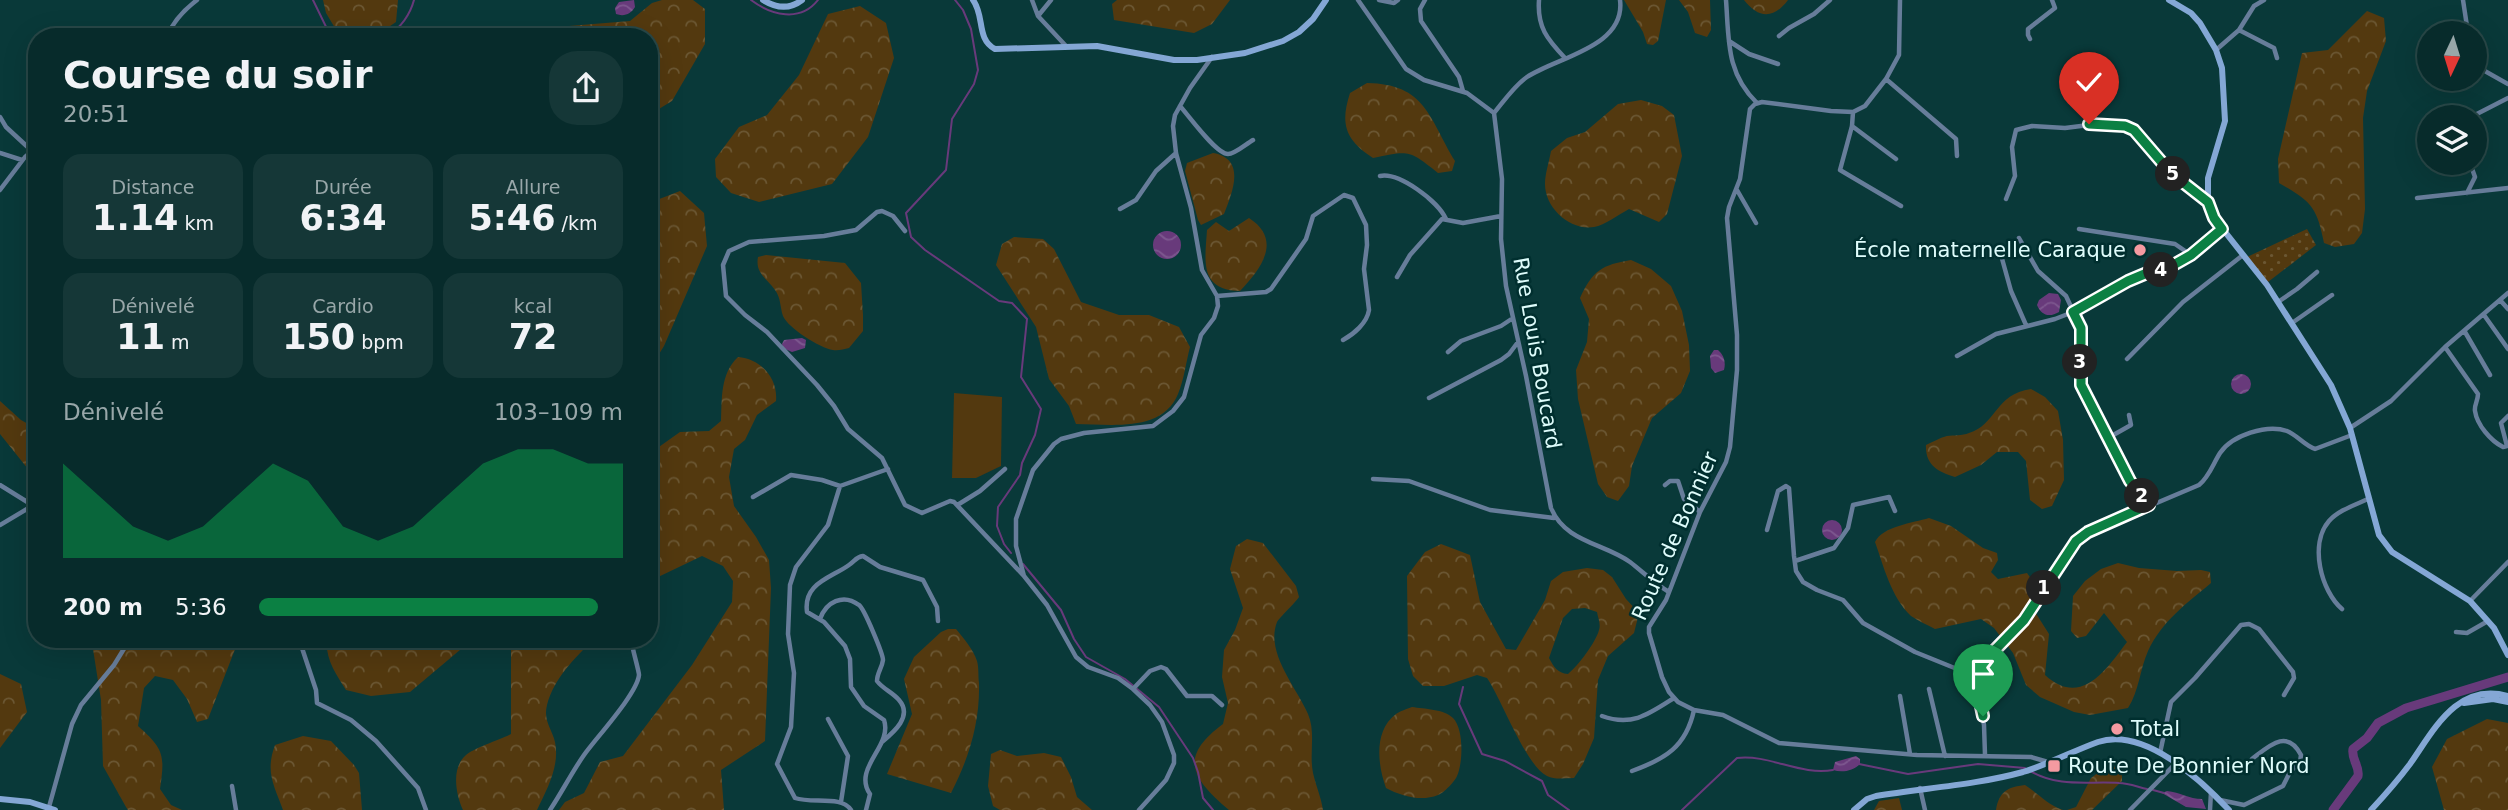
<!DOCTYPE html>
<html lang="fr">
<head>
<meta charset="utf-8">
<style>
	:root { --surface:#072b2b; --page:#153737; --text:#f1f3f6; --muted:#98a7a9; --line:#284747; --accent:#0b8043 }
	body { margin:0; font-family:"DejaVu Sans",sans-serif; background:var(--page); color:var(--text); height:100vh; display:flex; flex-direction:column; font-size:26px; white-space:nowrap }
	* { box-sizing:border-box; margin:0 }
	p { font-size:23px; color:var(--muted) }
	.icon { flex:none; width:38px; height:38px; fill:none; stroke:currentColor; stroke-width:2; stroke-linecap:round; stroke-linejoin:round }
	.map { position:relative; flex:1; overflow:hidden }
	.details { position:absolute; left:28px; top:28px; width:630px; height:620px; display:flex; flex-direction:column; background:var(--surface); border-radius:28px; box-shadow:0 7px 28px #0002,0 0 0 2px var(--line) }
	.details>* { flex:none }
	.needle { width:46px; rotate:184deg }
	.controls { position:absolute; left:2417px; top:21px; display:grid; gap:14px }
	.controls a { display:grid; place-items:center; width:70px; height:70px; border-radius:50%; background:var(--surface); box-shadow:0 7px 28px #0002,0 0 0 2px var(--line); font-size:35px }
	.pin { position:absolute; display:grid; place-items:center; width:60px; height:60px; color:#fff; margin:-72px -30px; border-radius:50% 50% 50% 0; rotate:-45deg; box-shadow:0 0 7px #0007 }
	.pin .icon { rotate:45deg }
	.km { position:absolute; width:35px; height:35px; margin:-18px; border-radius:50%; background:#222; color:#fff; font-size:19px; line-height:35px; text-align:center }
	.round { display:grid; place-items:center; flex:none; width:74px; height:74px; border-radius:28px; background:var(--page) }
	.head { display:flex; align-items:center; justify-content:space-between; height:119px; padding:0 35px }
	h1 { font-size:38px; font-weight:700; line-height:52px }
	.metrics { display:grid; grid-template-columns:repeat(3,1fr); gap:10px; height:119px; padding:7px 35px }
	.metrics div { display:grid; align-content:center; border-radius:18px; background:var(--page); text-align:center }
	.metrics b { font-size:35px; font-weight:700 }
	.metrics small { font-size:19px; font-weight:400 }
	.metrics p { font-size:19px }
	.chart { height:196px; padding:14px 35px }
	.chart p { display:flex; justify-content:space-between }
	.chart svg { width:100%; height:126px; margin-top:7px; fill:var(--accent); opacity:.7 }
	ul { padding:0 35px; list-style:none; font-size:23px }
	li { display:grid; grid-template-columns:112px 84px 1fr; align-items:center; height:52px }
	li i { height:18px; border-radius:9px; background:var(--accent) }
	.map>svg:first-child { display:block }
</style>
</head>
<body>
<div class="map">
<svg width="2508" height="810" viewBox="0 0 2508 810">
	<defs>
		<pattern id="forest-crowns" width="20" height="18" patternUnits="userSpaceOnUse" patternTransform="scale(1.75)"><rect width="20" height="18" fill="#53390f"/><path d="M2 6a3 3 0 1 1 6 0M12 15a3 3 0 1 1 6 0" fill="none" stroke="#6b5733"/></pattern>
		<pattern id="park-dots" width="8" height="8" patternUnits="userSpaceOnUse" patternTransform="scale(1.75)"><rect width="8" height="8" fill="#53390f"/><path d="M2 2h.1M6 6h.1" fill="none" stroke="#6b5733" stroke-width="1.8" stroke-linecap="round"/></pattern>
		<pattern id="water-waves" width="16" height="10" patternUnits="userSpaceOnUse" patternTransform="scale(1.75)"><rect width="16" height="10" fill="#683a7b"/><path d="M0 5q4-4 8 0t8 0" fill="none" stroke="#7d578f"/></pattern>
	</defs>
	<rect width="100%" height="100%" fill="#093939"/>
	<path fill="#53390f" d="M954 393 1002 397 1001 466 976 478H952Z"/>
	<path fill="url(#forest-crowns)" fill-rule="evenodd" d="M323 0H398L396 22 374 37 338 33 326 13Z
		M662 0H693L705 9V44L672 101 649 115V37H530L531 32 569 26 630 21 652 3Z
		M1117 0H1230L1212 24 1194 33 1114 20 1112 4Z
		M1624 0H1666L1658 41 1653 45 1647 44 1643 32Z
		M1679 0H1710L1711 30 1707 37 1695 33 1688 12Z
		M1744 0H1788C1773 20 1758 18 1744 0Z
		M860 6 886 23 894 58 868 137 832 184 759 202 731 193 716 177 715 159 739 127 767 115 799 75 828 14Z
		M2367 11 2384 18 2386 41 2367 91 2363 118 2365 209 2362 233 2354 244 2335 247 2324 243C2317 207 2311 201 2279 183L2278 159 2302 53 2328 50Z
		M1367 83C1426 84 1429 118 1455 161L1452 171 1438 173C1408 149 1409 151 1373 158 1345 140 1340 124 1350 93Z
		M1641 100 1662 106 1674 115 1682 156 1667 214 1659 222 1629 209C1618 215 1605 225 1594 227 1570 231 1545 208 1545 184 1545 174 1549 162 1551 151L1567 138 1585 132 1618 104Z
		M1213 153C1247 159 1232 193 1224 214L1201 225 1198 220 1185 171 1187 163Z
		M680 191 704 213 707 246 664 346 649 370V203Z
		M1249 218C1283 240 1261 269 1240 291 1199 290 1205 261 1207 230L1216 222 1229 231Z
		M1014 237 1043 239 1054 249 1081 302 1119 315H1149L1179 327 1190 347C1186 362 1184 380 1178 394 1162 433 1110 424 1076 424L1069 406 1049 379 1036 327 996 265 1002 244Z
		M766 255 845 263 861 283 863 315V331L849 348C844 349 838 351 833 350 820 348 788 328 783 316 780 307 781 298 775 290 767 278 755 274 758 257Z
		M1631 260 1651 269 1671 286 1682 311 1689 345 1690 371 1681 393 1652 418 1632 466 1629 486 1618 501 1607 497 1598 484 1578 399 1576 370 1587 342 1589 319 1580 298C1593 270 1602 265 1631 260Z
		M738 357C761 359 778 378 776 401L757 415 745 440 734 449 729 477 734 506 756 537 769 560 771 588 765 741 721 770 724 810H559L565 802 584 793 600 762 623 756 692 665 732 602 733 581 723 566 702 556 656 578 649 569V454L680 432 709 431 721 421C722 399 720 374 738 357Z
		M2031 389 2045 397 2058 411 2063 440 2064 480 2052 506 2042 509 2030 500 2026 461 2018 452H1997L1981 465 1955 477C1938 472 1925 465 1926 445 1933 442 1939 438 1947 436 1954 435 1962 436 1969 433 1996 425 1995 394 2031 389Z
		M0 401 21 420 37 429V473L28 469 0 434Z
		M1929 518 1951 526 1983 548 1997 553 1998 560 1991 572 1998 579 2027 573 2032 580 2030 604 2049 634 2045 675C2081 708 2106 670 2127 642L2104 613 2086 636 2077 638 2071 631 2073 596 2085 581 2101 569 2118 563 2139 568 2177 571 2201 570 2210 572 2211 583C2186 604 2162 621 2148 651 2140 669 2139 691 2128 708L2090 715 2074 712 2040 697 2026 685 2013 653 1994 628 1981 619 1935 629C1928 625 1918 621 1911 616 1891 597 1884 567 1875 542 1883 526 1913 523 1929 518Z
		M1247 539 1263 543 1296 586 1299 597C1294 604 1280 617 1277 622 1265 653 1297 688 1308 714 1316 733 1309 753 1313 773 1316 786 1321 797 1323 810H1229C1193 779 1177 758 1223 724L1228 703 1222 677 1224 650 1235 630 1243 608 1230 569 1236 546Z
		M1441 544 1470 555 1480 602 1506 649 1516 650 1545 600 1551 581 1563 572 1587 568 1603 570 1612 577 1626 599 1639 613 1634 633 1608 656 1598 680 1594 738 1583 764 1574 778C1565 778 1555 780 1547 776 1526 766 1501 698 1487 678L1477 675 1444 686H1423L1413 676 1408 659 1407 576 1425 552ZM1585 608 1597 612C1598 618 1601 624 1599 630 1596 642 1578 666 1568 674 1557 673 1554 667 1549 658L1563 618 1572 609Z
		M37 550V603L26 587V557Z
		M948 629H956C964 639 973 649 977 661 979 668 978 676 979 683 980 723 969 758 951 793L887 774 912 714 904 679 914 657 941 632Z
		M67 639H239L208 719 197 722 187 699 173 680 155 676 144 688 138 726C164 749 165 755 160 789L171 805 182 810H128L126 807 103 766 101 700 93 649Z
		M327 639H473L410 692 371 696 346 690C336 674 325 659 327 639Z
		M511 639H594C575 658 554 678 547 705 543 721 552 729 555 742 560 766 547 789 537 810H463C456 795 451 769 465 756 473 748 500 740 511 734Z
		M0 674 21 684 27 712 0 748Z
		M1412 707C1424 709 1444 709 1453 718 1464 729 1463 763 1457 776 1455 781 1444 793 1438 795 1421 802 1401 796 1386 788 1378 766 1373 731 1396 714 1400 711 1407 709 1412 707Z
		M2487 719 2508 723V810H2444L2432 767 2447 739Z
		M303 736 331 741 354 765 359 773 362 810H283C274 785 265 772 275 745Z
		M1000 750 1017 756 1044 753 1061 757 1071 777 1077 797 1092 810H1000L993 806 988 786 991 754Z
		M2107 766 2117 767 2122 775V781L2092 810H2067L2076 807 2091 778Z
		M2025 785C2039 794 2048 805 2063 810H1996C1999 792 2007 787 2025 785Z
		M1899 798 1902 810H1874L1879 801Z"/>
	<path fill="url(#park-dots)" d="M2307 229 2316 245 2268 282 2247 257Z"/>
	<path fill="url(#water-waves)" d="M634 0 635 7C631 14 624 17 616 14L615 8 619 2Z
		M1153 245a14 14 0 1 1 28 0a14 14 0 1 1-28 0Z
		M2049 293 2058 294 2061 300 2059 312C2049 318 2041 315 2037 305L2039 300Z
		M802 338 806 340 805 348 792 352 783 348 782 344 784 340Z
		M1714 350H1718C1724 355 1726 362 1724 370L1715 373 1711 368 1710 356Z
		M2231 384a10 10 0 1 1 20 0a10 10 0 1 1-20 0Z
		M1822 530a10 10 0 1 1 20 0a10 10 0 1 1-20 0Z
		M1856 756 1860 759V764C1853 771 1842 773 1833 770L1835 762Z
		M2167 791C2180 792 2189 799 2202 799L2206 809 2186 807 2162 793Z"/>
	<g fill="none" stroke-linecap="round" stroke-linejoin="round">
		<path stroke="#683a7b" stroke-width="2" d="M313 0 331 37
			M751 0C771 15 800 23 818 0
			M955 0 963 10 971 29 978 70 974 84 952 119 946 170 906 213 911 237 925 250 999 301 1012 303 1027 319 1021 377 1041 409 1035 435 1022 463 1020 475 998 507 997 526 1004 544 1011 553
			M387 37C400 28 410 15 414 0
			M1023 564 1061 610 1074 639 1086 657 1125 679 1159 707 1193 758 1198 772 1203 798 1213 810
			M1463 687 1459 704 1482 754 1505 761 1542 781 1548 795 1569 810
			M1859 764 1908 774 1978 764 2025 768
			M2030 771C2060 788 2087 781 2119 783 2128 783 2138 787 2147 789
			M2153 790 2164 793
			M1682 810 1737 758C1769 754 1801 776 1833 770"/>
		<path stroke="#683a7b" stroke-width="9" d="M2333 810 2358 776C2360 766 2351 760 2353 749L2367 738 2378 723 2406 708 2508 677"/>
		<path stroke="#677d9a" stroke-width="4.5" d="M1032 0 1038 16 1066 46
			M1358 0 1406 69 1424 80 1467 93 1494 113 1502 179 1501 239 1506 286 1526 376 1551 508C1565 542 1603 543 1630 562 1643 572 1654 583 1669 592
			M1379 0 1394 3 1398 0
			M1425 0 1420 9 1421 21 1459 77 1463 91
			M1539 0C1537 27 1547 39 1565 58
			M1726 0C1729 40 1726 73 1757 103
			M1900 0 1899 55 1886 79 1865 106 1853 112 1831 111 1762 102 1755 104 1750 109 1740 179 1729 207 1727 218 1737 335V370L1730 447 1726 462 1700 512 1666 600 1649 627V633L1662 677 1669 692 1678 702 1694 710 1723 715 1779 743 1917 755 2031 757 2048 762
			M2264 0 2254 6 2239 30 2274 48 2277 58
			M2463 0 2468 33
			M1038 16 1051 0
			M1779 36 1789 28 1814 14 1830 0
			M167 37C173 21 184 10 197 0
			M2030 39 2028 35V29L2055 8 2052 0
			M1729 41 1749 54 1778 64
			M2216 50 2239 30
			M2474 56 2483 70 2508 84
			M1886 79 1956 139 1957 156
			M1180 106C1189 116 1216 154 1228 154 1235 154 1246 144 1253 140
			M1853 112 1852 126 1840 170 1901 206
			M1494 113C1504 101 1514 86 1527 77 1557 57 1626 47 1620 0
			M0 117 6 127 32 151
			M2471 117 2508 98
			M1852 126 1896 159
			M0 153 22 160
			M1380 176C1399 172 1438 201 1446 219
			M0 190 25 157 37 147
			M1737 190 1756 223
			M2467 193 2475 177 2470 163
			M2417 198 2508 188
			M2006 199 2015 176 2012 147 2016 130 2032 126 2065 128 2097 124 2130 128 2149 145 2171 173 2208 201
			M1120 209 1136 200 1156 171 1176 153
			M2079 229 2175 244 2191 255
			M905 231 893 216 882 211 877 212 856 230 824 236 749 242 729 251 723 265 726 296 745 315 767 332 817 385 834 406 848 429 882 458 905 505 922 513 950 501 954 502 1023 575
			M2019 238 2038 271 2066 296 2081 328V385L2130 481 2149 505
			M2001 255 2011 291 2026 325
			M1397 277 1410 255 1442 219 1463 223 1501 216
			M1217 296 1266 292 1271 289 1306 239 1313 216 1344 195 1353 198 1366 225 1367 245 1364 269 1369 310C1367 323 1354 334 1343 340
			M2500 300 2508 309
			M2278 302 2297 289 2317 272
			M2484 315 2508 349
			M2292 323 2332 295
			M2465 332 2490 375
			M2445 347 2478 394C2478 401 2474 405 2475 411 2477 425 2491 441 2503 447L2507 446 2501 423 2508 416
			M1448 352 1461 341 1501 326 1513 318
			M1957 356 1996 334 2055 319 2073 312 2128 281 2168 268 2191 255 2222 229
			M2127 359 2183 302 2243 255
			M1429 398 1501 360 1509 354 1518 342
			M2350 428 2391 401 2445 347 2508 293
			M2108 438 2131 425 2129 415
			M1373 479 1409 481 1490 510 1554 518
			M0 485 37 508
			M1665 485 1670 481H1678L1684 499 1700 512
			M753 497 791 475 822 480 840 486
			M959 504 980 491 1005 469
			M0 525 32 506
			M1767 530 1778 491 1786 486 1789 488 1794 556 1796 571 1803 582 1817 590 1843 600 1863 623 1915 652 1957 669 1978 691
			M1795 561 1834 548 1848 528 1853 505 1889 497 1895 511
			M2470 601 2508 562
			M2342 609C2321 591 2309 544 2329 521 2339 510 2355 505 2368 499
			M820 619C826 602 843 593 859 605 864 608 883 654 883 660 882 668 877 673 877 681 883 689 892 692 899 700 913 716 894 732 882 742
			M2456 632 2467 633 2488 621
			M299 639 316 690 317 703 351 720 376 741 418 788 426 810
			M1133 689 1150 671 1161 667 1166 669 1187 696H1212L1222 705
			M1929 689 1945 756
			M1900 696 1910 754
			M1602 716C1632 727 1649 714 1674 698
			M828 719 848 756 841 802
			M2160 753 2171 702 2195 678 2241 625 2249 624 2259 629 2293 672 2294 678 2284 695
			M1985 755 1984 725 1978 692 1989 658 2002 641 2024 620 2076 541 2088 532 2199 485C2209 477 2213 464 2220 453 2232 435 2267 424 2287 431 2297 435 2304 445 2315 449L2352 435
			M1632 771C1665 759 1686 747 1694 710
			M232 786 236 810
			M1920 788 1925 810
			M2220 800 2244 805 2283 786 2290 772 2300 762 2301 755C2287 728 2269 746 2252 759
			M49 807 72 724 81 705 114 665 130 639
			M550 810C562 792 572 772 584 755 596 738 637 694 639 675 639 671 632 648 631 639
			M851 810C842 795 812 804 795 798L777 764 791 727 794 673 788 634 790 585 796 567 828 525 840 486 888 469
			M866 810 870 794C852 768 893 746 884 720L864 706 851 687 850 659 845 646 824 622 807 612C803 583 831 578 849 565 855 561 856 557 863 556L880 567 923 580 937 607 938 621
			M1139 810 1166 780 1174 763V755L1162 722 1150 705 1133 689 1118 678 1088 667 1076 657 1047 605 1024 576 1016 546V519L1033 470 1054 444 1061 439 1084 433 1153 426 1173 411 1184 397 1201 335 1214 318 1218 306 1217 296 1202 270 1191 208 1176 153 1173 126 1175 115 1190 88 1212 57
			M2130 810 2176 763
			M2210 810 2211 792"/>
		<path stroke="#84a7d5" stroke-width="6" d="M763 0C776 8 789 10 802 0
			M973 0C985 16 976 39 995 49L1097 46 1174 60H1197L1245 53 1283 41 1299 32 1313 19 1326 0
			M2169 0 2191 13 2200 23 2216 50 2222 68 2225 121 2208 178V202L2214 218 2267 285 2331 385 2350 428 2379 535 2392 552 2470 601 2494 628 2508 655
			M2464 703 2493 699 2508 702
			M0 799 30 802 55 810
			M1854 810 1867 799 1876 796C1924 788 1976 785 2023 772 2049 764 2073 751 2098 742 2144 727 2200 779 2229 810
			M2371 810C2385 795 2398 780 2410 764 2434 730 2457 682 2508 696"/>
	</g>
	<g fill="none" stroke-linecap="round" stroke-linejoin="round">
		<defs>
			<path id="route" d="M1983 716 1978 692 1991 654 2024 620 2076 541 2088 532 2149 505 2130 481 2081 385V328L2073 312 2128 281 2147 273 2168 268 2191 255 2222 229 2214 218 2208 202 2171 173 2134 130 2125 126 2089 124"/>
		</defs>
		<use href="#route" stroke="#fff" stroke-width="14"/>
		<use href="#route" stroke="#0b8043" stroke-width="9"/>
	</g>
	<g fill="#f49aa1" stroke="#002f2f" stroke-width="2.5">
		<circle cx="2140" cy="250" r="7"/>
		<circle cx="2117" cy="729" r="7"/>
		<rect x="2047" y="759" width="14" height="14" rx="3.5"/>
	</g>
	<g text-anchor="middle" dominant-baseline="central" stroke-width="5" stroke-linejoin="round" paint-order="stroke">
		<g font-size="21" fill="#defcfb" stroke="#002f2f" text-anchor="start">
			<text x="2126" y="250" text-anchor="end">École maternelle Caraque</text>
			<text x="2131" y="729">Total</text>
			<text x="2068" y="766">Route De Bonnier Nord</text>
		</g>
		<g font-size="21" fill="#defcfb" stroke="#002f2f">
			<text transform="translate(1537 353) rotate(80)">Rue Louis Boucard</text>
			<text transform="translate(1675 536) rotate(-66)">Route de Bonnier</text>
		</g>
	</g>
</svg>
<div class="controls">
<a><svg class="needle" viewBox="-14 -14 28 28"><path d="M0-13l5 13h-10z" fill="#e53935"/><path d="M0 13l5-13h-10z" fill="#98a7a9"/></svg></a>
<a><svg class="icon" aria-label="layers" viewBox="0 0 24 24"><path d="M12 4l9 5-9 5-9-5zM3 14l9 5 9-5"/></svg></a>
</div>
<div class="pin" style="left:1983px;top:716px;background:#1e9e55"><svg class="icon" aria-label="arrive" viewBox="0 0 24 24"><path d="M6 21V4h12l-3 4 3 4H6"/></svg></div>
<div class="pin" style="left:2089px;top:124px;background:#d93025"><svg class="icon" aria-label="check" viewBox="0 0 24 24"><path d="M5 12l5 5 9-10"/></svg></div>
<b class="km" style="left:2044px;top:588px">1</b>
<b class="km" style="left:2142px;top:496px">2</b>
<b class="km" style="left:2080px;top:362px">3</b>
<b class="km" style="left:2161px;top:270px">4</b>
<b class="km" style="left:2173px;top:174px">5</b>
<section class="details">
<div class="head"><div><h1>Course du soir</h1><p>20:51</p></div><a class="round"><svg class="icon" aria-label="share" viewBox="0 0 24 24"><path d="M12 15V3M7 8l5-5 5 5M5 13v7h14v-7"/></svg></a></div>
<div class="metrics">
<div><p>Distance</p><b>1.14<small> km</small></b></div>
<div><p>Durée</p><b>6:34</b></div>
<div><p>Allure</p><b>5:46<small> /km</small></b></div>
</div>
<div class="metrics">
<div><p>Dénivelé</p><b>11<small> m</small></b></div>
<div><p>Cardio</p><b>150<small> bpm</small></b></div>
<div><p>kcal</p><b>72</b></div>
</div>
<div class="chart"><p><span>Dénivelé</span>103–109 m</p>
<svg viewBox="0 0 160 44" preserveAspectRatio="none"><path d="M0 44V11L10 22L20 33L30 38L40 33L50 22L60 11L70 17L80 33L90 38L100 33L110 22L120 11L130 6L140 6L150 11L160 11V44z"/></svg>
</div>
<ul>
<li><b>200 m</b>5:36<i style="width:93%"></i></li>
</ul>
</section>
</div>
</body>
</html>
